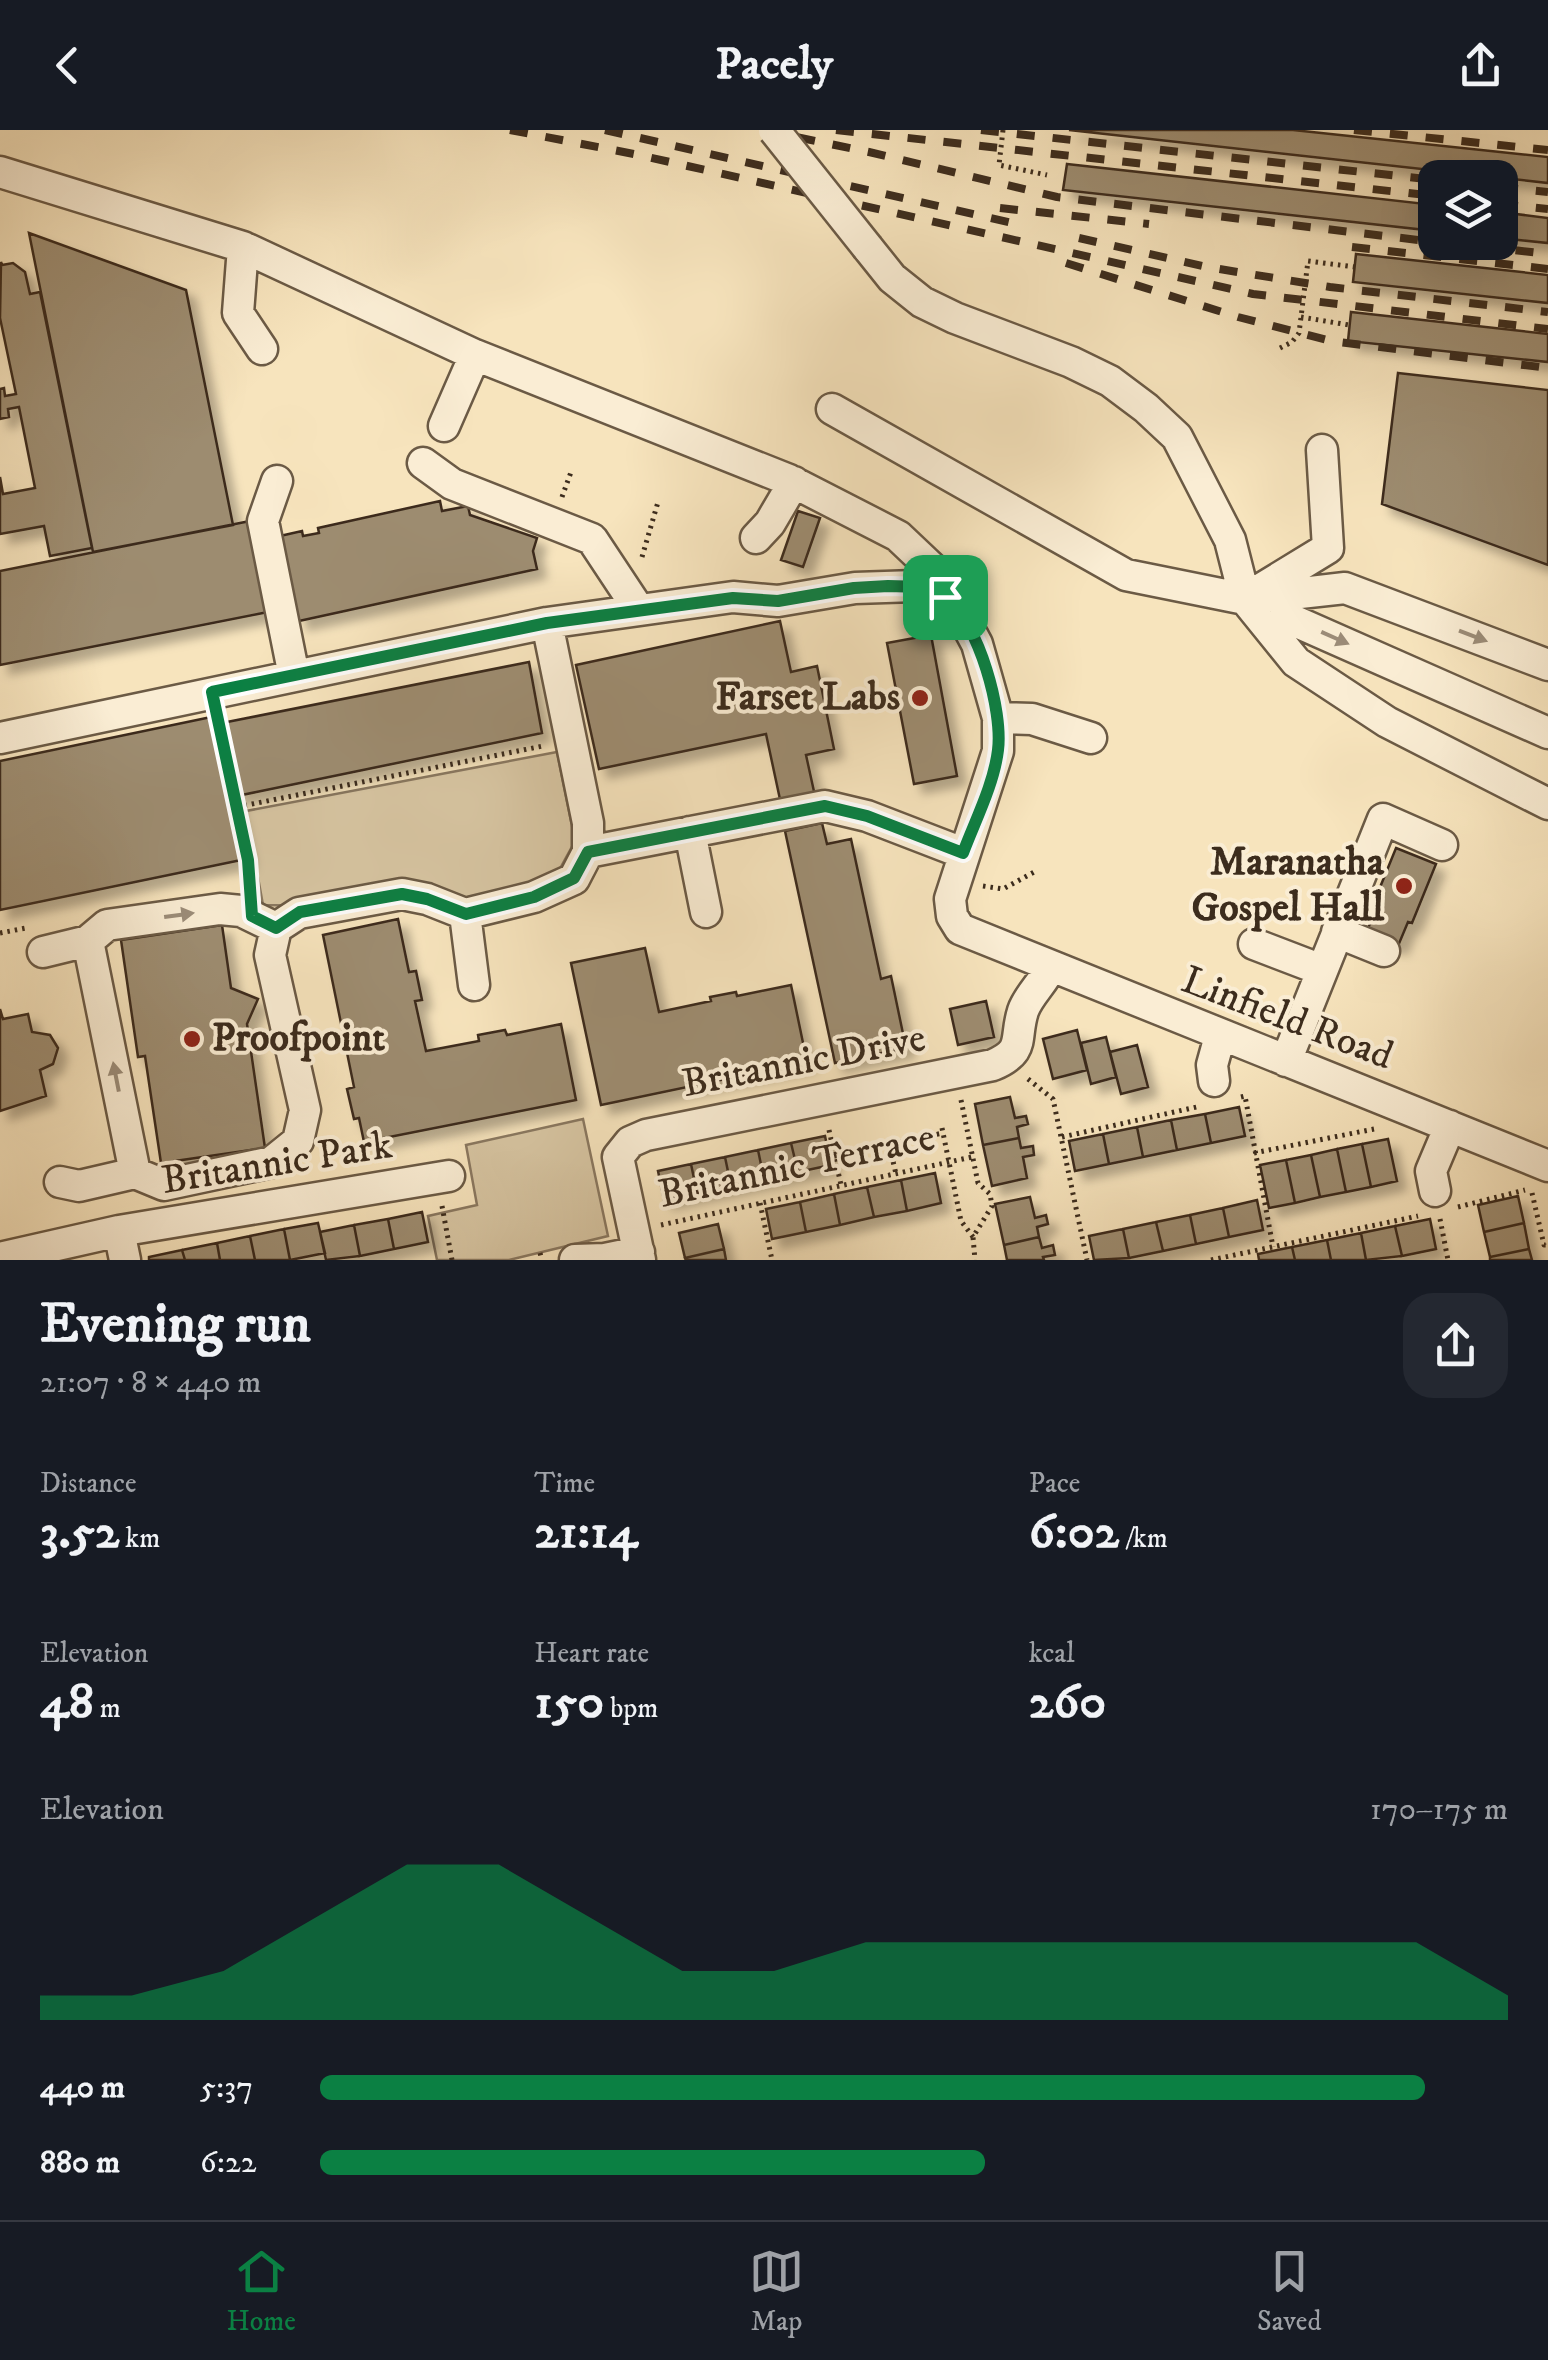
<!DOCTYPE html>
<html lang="en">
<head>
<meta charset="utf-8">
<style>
	:root { --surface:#171b24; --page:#242831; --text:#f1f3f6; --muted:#9ea1a6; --line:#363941; --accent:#0b8043 }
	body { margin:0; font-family:"IM FELL DW Pica",serif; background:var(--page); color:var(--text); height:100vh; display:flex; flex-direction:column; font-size:38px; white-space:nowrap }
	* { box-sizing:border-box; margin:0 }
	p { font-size:32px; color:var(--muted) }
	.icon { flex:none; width:55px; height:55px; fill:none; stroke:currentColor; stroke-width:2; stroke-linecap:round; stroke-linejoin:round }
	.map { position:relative; height:1130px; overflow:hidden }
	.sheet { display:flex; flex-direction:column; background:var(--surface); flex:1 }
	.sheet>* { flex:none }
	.fabs { position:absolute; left:1418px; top:30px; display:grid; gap:20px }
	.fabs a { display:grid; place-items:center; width:100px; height:100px; border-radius:20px; background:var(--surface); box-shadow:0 10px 40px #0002; font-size:50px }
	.pin { position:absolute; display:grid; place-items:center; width:85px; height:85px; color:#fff; margin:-42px; border-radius:20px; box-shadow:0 5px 15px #0006 }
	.round { display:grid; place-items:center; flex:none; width:105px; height:105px; border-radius:30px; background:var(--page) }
	.summary { display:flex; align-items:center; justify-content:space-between; height:170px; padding:0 40px }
	h1 { font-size:55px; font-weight:800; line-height:75px }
	.figures { display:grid; grid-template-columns:repeat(3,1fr); gap:15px; height:170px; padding:10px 40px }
	.figures div { display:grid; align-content:center }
	.figures b { font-size:50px; font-weight:800 }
	.figures small { font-size:28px; font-weight:400 }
	.figures p { font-size:28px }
	.chart { height:280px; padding:20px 40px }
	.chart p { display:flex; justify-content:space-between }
	.chart svg { width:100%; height:180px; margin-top:10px; fill:var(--accent); opacity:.7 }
	ul { padding:0 40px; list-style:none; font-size:32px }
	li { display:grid; grid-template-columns:160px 120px 1fr; align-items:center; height:75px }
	li i { height:25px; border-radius:12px; background:var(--accent) }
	header { display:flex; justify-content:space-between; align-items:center; height:130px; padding:0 40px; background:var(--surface); font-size:45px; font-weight:800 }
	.tab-bar { display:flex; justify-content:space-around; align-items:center; height:140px; border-top:2px solid var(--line); background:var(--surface); font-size:28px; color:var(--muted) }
	.tab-bar a { display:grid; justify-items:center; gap:5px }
	.tab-bar .on { color:var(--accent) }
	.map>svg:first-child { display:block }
</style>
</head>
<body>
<header><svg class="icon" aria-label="back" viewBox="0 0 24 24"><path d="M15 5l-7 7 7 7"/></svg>Pacely<svg class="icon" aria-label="share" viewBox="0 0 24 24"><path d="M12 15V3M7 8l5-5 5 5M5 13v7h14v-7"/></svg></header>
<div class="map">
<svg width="1548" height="1130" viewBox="0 0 1548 1130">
	<defs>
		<filter id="shadow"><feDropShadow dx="9" dy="9" stdDeviation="5" flood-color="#0004"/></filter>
	</defs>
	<rect width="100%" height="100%" fill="#f7e4bd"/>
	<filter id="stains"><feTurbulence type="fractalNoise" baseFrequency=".002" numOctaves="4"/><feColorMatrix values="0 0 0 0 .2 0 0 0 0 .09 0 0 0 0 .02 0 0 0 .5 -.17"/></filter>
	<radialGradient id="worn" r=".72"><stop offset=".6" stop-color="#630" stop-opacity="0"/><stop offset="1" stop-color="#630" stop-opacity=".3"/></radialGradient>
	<path fill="#d7c5a2" stroke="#8a7860" stroke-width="2.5" d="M557 622 575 711 557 744 463 779 263 775 246 681Z
		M583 989 608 1106 509 1130H437L428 1086 477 1075 466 1015Z"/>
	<path fill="#9d8c70" stroke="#3c2c1d" stroke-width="2.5" filter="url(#shadow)" d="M1069 0H1293L1548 27V53Z
		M1067 34 1435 75V101L1063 60Z
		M1500 82 1548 88V113L1500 108Z
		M29 103 186 160 233 395 93 422Z
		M1356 124 1548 145V173L1353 152Z
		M1 132 2 135 13 133 25 142 30 164 40 162 92 418 50 426 44 396 0 404V347L3 364 35 358 19 277 8 279 9 287 0 289V259L4 258 5 266 16 264 0 188Z
		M1351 182 1548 204V232L1348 211Z
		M1398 243 1548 260V435L1382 374Z
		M440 371 442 381 468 376 470 385 537 408 533 421 537 439 299 491 280 406 302 401 303 406 319 403 318 398Z
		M798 381 820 388 803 437 781 430Z
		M250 391 268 482 0 535V441Z
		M780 491 791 542 817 536 834 619 806 625 815 666 781 674 766 604 599 639 576 535Z
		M931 505 957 646 914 654 887 513Z
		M529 532 542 603 237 666 222 593Z
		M216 586 246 729 0 780V631Z
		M822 693 827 714 851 709 881 849 891 846 906 918 835 933 785 701Z
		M1396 718 1436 734 1412 793 1408 792 1398 816 1366 803 1376 779 1372 777Z
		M398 789 409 842 416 841 422 870 415 871 426 921 479 911 478 905 505 900 507 905 561 894 576 970 364 1012 359 988 354 989 347 959 354 957 323 805Z
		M222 795 231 858 258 869 247 894 265 1018 161 1033 145 926 138 927 121 810Z
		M645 818 659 882 711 871 710 867 736 862 737 866 791 855 807 932 601 975 571 833Z
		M986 871 994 907 958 915 950 879Z
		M0 879 3 889 28 884 32 902 50 905 58 918 53 934 40 940 46 966 0 981Z
		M1077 900 1087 940 1053 949 1043 909Z
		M1106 907 1116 947 1091 954 1081 913Z
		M1137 915 1148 957 1121 964 1110 922Z
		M1010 967 1015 988 1026 986 1028 994 1017 997 1019 1008 983 1015 975 974Z
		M1239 977 1245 1006 1211 1013 1205 984Z
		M1205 984 1211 1013 1177 1020 1171 990Z
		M1171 990 1177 1020 1143 1027 1137 997Z
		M1137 997 1143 1027 1109 1034 1103 1004Z
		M1103 1004 1109 1034 1075 1041 1069 1011Z
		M825 1006 831 1035 798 1042 791 1013Z
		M1019 1008 1021 1018 1033 1016 1034 1025 1023 1027 1027 1048 992 1056 983 1015Z
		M1388 1009 1397 1051 1371 1057 1362 1014Z
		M791 1013 798 1042 764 1049 758 1020Z
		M1362 1014 1371 1057 1346 1062 1337 1019Z
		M1337 1019 1346 1062 1320 1067 1311 1025Z
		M758 1020 764 1049 731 1056 725 1027Z
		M1311 1025 1320 1067 1295 1073 1286 1030Z
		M725 1027 731 1056 697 1063 691 1034Z
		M1286 1030 1295 1073 1269 1078 1260 1035Z
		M691 1034 697 1063 664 1070 658 1041Z
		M935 1043 941 1073 907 1081 901 1050Z
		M901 1050 907 1081 874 1087 867 1057Z
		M867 1057 874 1087 840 1095 834 1064Z
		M834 1064 840 1095 806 1102 800 1072Z
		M1518 1066 1524 1093 1484 1102 1478 1075Z
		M1030 1067 1035 1088 1046 1085 1048 1094 1037 1097 1039 1107 1004 1115 995 1074Z
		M1257 1070 1263 1100 1229 1107 1223 1078Z
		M800 1072 806 1102 772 1109 766 1079Z
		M1223 1078 1229 1107 1196 1114 1190 1085Z
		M422 1082 428 1112 394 1119 388 1089Z
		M1190 1085 1196 1114 1163 1121 1156 1092Z
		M388 1089 394 1119 360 1126 354 1095Z
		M1430 1089 1436 1119 1402 1126 1395 1096Z
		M1156 1092 1163 1121 1129 1128 1123 1099Z
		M318 1093 325 1123 290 1130 284 1099Z
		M1524 1093 1529 1119 1490 1127 1484 1102Z
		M718 1094 724 1119 685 1128 679 1103Z
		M354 1095 360 1126 326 1130 320 1102Z
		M1395 1096 1402 1126 1366 1130 1361 1103Z
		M284 1099 290 1130H255L250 1106Z
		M1123 1099 1129 1128 1094 1130 1089 1106Z
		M1361 1103 1366 1130H1331L1327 1110Z
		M250 1106 255 1130H220L217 1113Z
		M1039 1107 1042 1118 1053 1115 1055 1125 1043 1127 1044 1130H1007L1004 1115Z
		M1327 1110 1331 1130H1295L1292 1117Z
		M217 1113 220 1130H185L182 1120Z
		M1292 1117 1295 1130H1259L1258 1124Z
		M724 1119 726 1130H686L685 1128Z
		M1529 1119 1532 1130H1490V1127Z
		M182 1120 185 1130H149V1127Z"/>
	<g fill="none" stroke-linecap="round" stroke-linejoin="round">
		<defs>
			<path id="minor" d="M0 42 243 117
				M868 118 892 148 922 172 955 188 1071 232 1110 251 1146 278 1177 307 1230 410 1245 469 1296 532 1387 592 1548 674
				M262 219 238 183 243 117 475 225 789 350 898 406 935 441 945 467
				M832 279 1126 445 1245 469 1548 603
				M444 296 475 225
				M423 333 452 354 592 409 639 480
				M277 351 263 391 294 546
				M756 408 770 393 794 352
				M1256 462 1328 418 1322 320
				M1248 469 1345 458 1548 535
				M998 588 1032 589 1091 608
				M0 608 547 493 733 467 778 471 855 458 915 456 945 467 961 484 977 514 998 588V621L950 769 952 786 960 799 1548 1036
				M690 702 706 782
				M588 722 825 676 867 686 963 723
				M465 784 474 855
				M1337 802 1384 821
				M88 811 135 1043
				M1254 814 1322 840
				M43 822 88 811 107 795 220 779 241 781 276 798
				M1286 931 1383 689 1442 715
				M1214 951 1212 935 1220 906
				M60 1052 79 1056 135 1043 164 1055 272 1032 298 1011 305 980 270 825 276 798 299 783 402 764 427 769 465 784 534 767 574 749 588 722V693L547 493
				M1435 1061 1431 1041 1450 996
				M119 1101 449 1046
				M0 1128 119 1101 125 1130
				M575 1130 605 1129 639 1122
				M640 1130 618 1027 630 1012 646 1005 993 935C1026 921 1014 909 1023 881 1028 866 1043 853 1050 838"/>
		</defs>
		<use href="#minor" stroke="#6b5a45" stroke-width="35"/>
		<path stroke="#3c2c1d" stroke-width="5" stroke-dasharray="2.5 5" stroke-linecap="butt" d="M1003 0 999 35 1047 45
			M1301 187 1349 195
			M1280 218 1292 212 1299 203 1308 131 1355 137
			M562 367 571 342
			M642 427 658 372
			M218 592 250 753
			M237 677 543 616
			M983 756 1003 759 1036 741
			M0 803 26 798
			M1028 949 1053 969 1087 1130
			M1241 967 1245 966 1273 1117
			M961 970 978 1053 990 1064 992 1076 973 1107 975 1130
			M942 998 961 1091 973 1107
			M829 1000 841 1055
			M1062 1007 1201 976
			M888 1010 896 1044
			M1254 1023 1374 999
			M834 1026 943 1003
			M1532 1063 1544 1115H1548
			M760 1073 772 1130
			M442 1076 452 1130
			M1458 1077 1525 1060
			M1440 1089 1448 1130
			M661 1095 972 1027
			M540 1123 542 1130
			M1211 1130 1418 1086"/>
		<use href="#minor" stroke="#faedd4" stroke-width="30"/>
		<path stroke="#3c2c1d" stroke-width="8" stroke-dasharray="18 18" stroke-linecap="butt" d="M510 0 639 25 1253 164 1548 199
			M605 0 1021 95
			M762 0 869 22 1057 67 1435 112
			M836 0 1435 66
			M981 0 1435 50
			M1354 0 1548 20
			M1500 57 1548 62
			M1500 74 1548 79
			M1000 78 1149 94
			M1079 108 1207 137 1330 157 1548 182
			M1444 112 1548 124
			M1352 117 1548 139
			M1066 133 1238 187 1331 211 1548 238"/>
		<defs>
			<path id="minor-bridge" d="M774 0 868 118"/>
		</defs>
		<use href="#minor-bridge" stroke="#6b5a45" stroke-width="35" stroke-linecap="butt"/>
		<use href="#minor-bridge" stroke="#faedd4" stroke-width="30"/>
	</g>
	<defs><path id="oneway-solid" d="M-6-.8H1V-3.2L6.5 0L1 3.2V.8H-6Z" transform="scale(2.5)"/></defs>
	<g fill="#9b8c78">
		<use href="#oneway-solid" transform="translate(1473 506) rotate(21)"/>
		<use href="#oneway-solid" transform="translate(1335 508) rotate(24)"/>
		<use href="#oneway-solid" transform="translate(179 785) rotate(-8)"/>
		<use href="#oneway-solid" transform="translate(116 947) rotate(-101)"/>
	</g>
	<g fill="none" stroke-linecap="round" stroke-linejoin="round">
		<defs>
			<path id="route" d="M888 456C907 456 931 456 947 469 979 494 1003 581 998 620 994 654 975 691 963 723L867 686 825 676 588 722 574 748 534 767 466 784 427 769 402 764 300 782 276 798 252 786 248 730 212 562 547 493 733 468 778 471 854 458Z"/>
		</defs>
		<use href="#route" stroke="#fff" stroke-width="20"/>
		<use href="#route" stroke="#0b8043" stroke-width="12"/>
	</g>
	<g fill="#8f2418" stroke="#faedd4" stroke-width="4">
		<circle cx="920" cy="568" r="10"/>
		<circle cx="1404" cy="756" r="10"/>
		<circle cx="192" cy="909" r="10"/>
	</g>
	<g text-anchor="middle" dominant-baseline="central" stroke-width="8" stroke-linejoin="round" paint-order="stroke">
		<g font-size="40" font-weight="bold" fill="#3c2c1d" stroke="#faedd4" text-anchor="end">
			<text x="900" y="568">Farset Labs</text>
			<text x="1384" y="733">Maranatha<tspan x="1384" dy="46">Gospel Hall</tspan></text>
			<text x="212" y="909" text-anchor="start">Proofpoint</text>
		</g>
		<g font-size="40" fill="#3c2c1d" stroke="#faedd4">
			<text transform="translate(1287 889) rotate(21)">Linfield Road</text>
			<text transform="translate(804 932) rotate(-11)">Britannic Drive</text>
			<text transform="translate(277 1034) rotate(-9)">Britannic Park</text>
			<text transform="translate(797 1037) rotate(-12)">Britannic Terrace</text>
		</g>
	</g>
	<rect width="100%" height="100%" filter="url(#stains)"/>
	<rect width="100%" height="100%" fill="url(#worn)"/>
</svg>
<div class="fabs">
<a><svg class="icon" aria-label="layers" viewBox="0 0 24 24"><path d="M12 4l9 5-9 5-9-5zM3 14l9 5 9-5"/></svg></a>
</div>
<div class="pin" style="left:945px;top:467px;background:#1e9e55"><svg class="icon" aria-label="arrive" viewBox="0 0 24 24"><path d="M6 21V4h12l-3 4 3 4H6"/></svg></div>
</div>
<section class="sheet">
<div class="summary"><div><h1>Evening run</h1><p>21:07 · 8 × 440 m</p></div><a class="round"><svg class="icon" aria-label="share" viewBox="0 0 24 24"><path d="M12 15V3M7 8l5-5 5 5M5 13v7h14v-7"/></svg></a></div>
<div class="figures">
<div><p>Distance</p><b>3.52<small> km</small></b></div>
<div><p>Time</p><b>21:14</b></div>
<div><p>Pace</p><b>6:02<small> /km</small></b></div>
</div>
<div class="figures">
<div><p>Elevation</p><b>48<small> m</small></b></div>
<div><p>Heart rate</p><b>150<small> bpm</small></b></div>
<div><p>kcal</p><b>260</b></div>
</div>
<div class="chart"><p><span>Elevation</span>170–175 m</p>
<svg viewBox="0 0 160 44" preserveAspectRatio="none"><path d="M0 44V38L10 38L20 32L30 19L40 6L50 6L60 19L70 32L80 32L90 25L100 25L110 25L120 25L130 25L140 25L150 25L160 38V44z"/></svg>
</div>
<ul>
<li><b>440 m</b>5:37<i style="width:93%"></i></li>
<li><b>880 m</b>6:22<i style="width:56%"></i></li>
</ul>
</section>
<nav class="tab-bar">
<a class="on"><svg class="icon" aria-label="home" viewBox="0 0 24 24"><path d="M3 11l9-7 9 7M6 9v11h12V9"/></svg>Home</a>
<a><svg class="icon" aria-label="map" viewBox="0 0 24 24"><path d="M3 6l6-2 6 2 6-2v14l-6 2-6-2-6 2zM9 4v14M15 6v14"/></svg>Map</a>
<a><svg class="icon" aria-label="saved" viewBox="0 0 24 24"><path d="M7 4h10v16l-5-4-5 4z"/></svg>Saved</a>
</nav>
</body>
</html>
